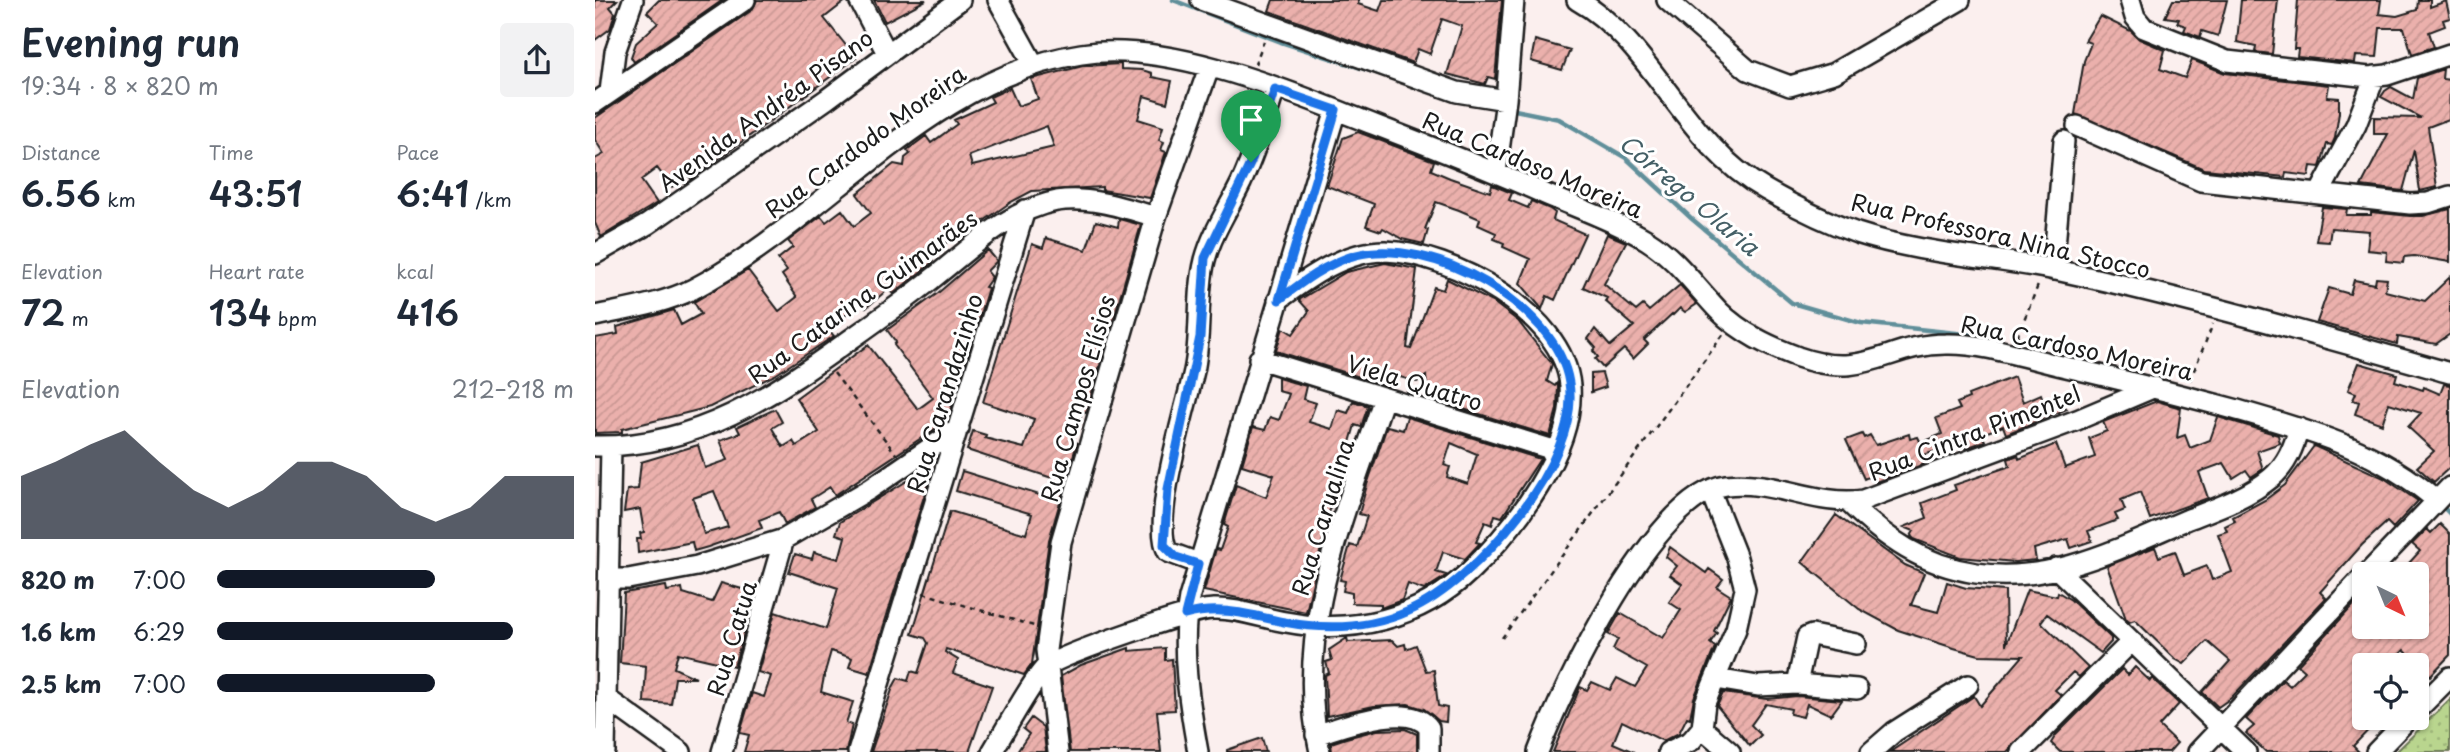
<!DOCTYPE html>
<html lang="en">
<head>
<meta charset="utf-8">
<style>
	:root { --surface:#fff; --page:#f2f2f3; --text:#1f2937; --muted:#747a83; --accent:#111827 }
	body { margin:0; font-family:"Playpen Sans",sans-serif; background:var(--page); color:var(--text); height:100vh; display:flex; flex-direction:column; font-size:26px; white-space:nowrap }
	* { box-sizing:border-box; margin:0 }
	p { font-size:23px; color:var(--muted) }
	.icon { flex:none; width:38px; height:38px; fill:none; stroke:currentColor; stroke-width:2; stroke-linecap:round; stroke-linejoin:round }
	.map { position:relative; flex:1; overflow:hidden }
	.details { display:flex; flex-direction:column; background:var(--surface); width:595px }
	.details>* { flex:none }
	.needle { width:46px; rotate:137deg }
	.buttons { position:absolute; left:1757px; top:562px; display:grid; gap:14px }
	.buttons a { display:grid; place-items:center; width:77px; height:77px; border-radius:7px; background:var(--surface); box-shadow:0 2px 5px #0004; font-size:35px }
	.pin { position:absolute; display:grid; place-items:center; width:60px; height:60px; color:#fff; margin:-72px -30px; border-radius:50% 50% 50% 0; rotate:-45deg; box-shadow:0 0 7px #0007 }
	.pin .icon { rotate:45deg }
	.round { display:grid; place-items:center; flex:none; width:74px; height:74px; border-radius:7px; background:var(--page) }
	.overview { display:flex; align-items:center; justify-content:space-between; height:119px; padding:0 21px }
	h1 { font-size:38px; font-weight:600; line-height:52px }
	.figures { display:grid; grid-template-columns:repeat(3,1fr); gap:10px; height:119px; padding:7px 21px }
	.figures div { display:grid; align-content:center }
	.figures b { font-size:35px; font-weight:600 }
	.figures small { font-size:19px; font-weight:400 }
	.figures p { font-size:19px }
	.chart { height:196px; padding:14px 21px }
	.chart p { display:flex; justify-content:space-between }
	.chart svg { width:100%; height:126px; margin-top:7px; fill:var(--accent); opacity:.7 }
	ul { padding:0 21px; list-style:none; font-size:23px }
	li { display:grid; grid-template-columns:112px 84px 1fr; align-items:center; height:52px }
	li i { height:18px; border-radius:9px; background:var(--accent) }
	main { display:flex; flex:1; min-height:0 }
	.map>svg:first-child { display:block }
</style>
</head>
<body>
<main>
<section class="details">
<div class="overview"><div><h1>Evening run</h1><p>19:34 · 8 × 820 m</p></div><a class="round"><svg class="icon" aria-label="share" viewBox="0 0 24 24"><path d="M12 15V3M7 8l5-5 5 5M5 13v7h14v-7"/></svg></a></div>
<div class="figures">
<div><p>Distance</p><b>6.56<small> km</small></b></div>
<div><p>Time</p><b>43:51</b></div>
<div><p>Pace</p><b>6:41<small> /km</small></b></div>
</div>
<div class="figures">
<div><p>Elevation</p><b>72<small> m</small></b></div>
<div><p>Heart rate</p><b>134<small> bpm</small></b></div>
<div><p>kcal</p><b>416</b></div>
</div>
<div class="chart"><p><span>Elevation</span>212–218 m</p>
<svg viewBox="0 0 160 44" preserveAspectRatio="none"><path d="M0 44V22L10 17L20 11L30 6L40 17L50 27L60 33L70 27L80 17L90 17L100 22L110 33L120 38L130 33L140 22L150 22L160 22V44z"/></svg>
</div>
<ul>
<li><b>820 m</b>7:00<i style="width:61%"></i></li>
<li><b>1.6 km</b>6:29<i style="width:83%"></i></li>
<li><b>2.5 km</b>7:00<i style="width:61%"></i></li>
</ul>
</section>
<div class="map">
<svg width="1855" height="752" viewBox="0 0 1855 752">
	<defs>
		<pattern id="park-dots" width="8" height="8" patternUnits="userSpaceOnUse" patternTransform="scale(1.75)"><rect width="8" height="8" fill="#b9d58e"/><path d="M2 2h.1M6 6h.1" fill="none" stroke="#9eb67a" stroke-width="1.8" stroke-linecap="round"/></pattern>
		<pattern id="building-hatch" width="6" height="6" patternUnits="userSpaceOnUse" patternTransform="scale(1.75)"><rect width="6" height="6" fill="#ebb0ac"/><path d="M-1 1l2-2M0 6l6-6M5 7l2-2" fill="none" stroke="#c99793"/></pattern>
	</defs>
	<rect width="100%" height="100%" fill="#fbefee"/>
	<filter id="ink" filterUnits="userSpaceOnUse"><feTurbulence type="fractalNoise" baseFrequency=".0143" numOctaves="2"/><feDisplacementMap in="SourceGraphic" scale="14" xChannelSelector="R" yChannelSelector="G"/><feConvolveMatrix kernelMatrix="1 2 1 2 8 2 1 2 1" color-interpolation-filters="sRGB"/></filter>
	<g filter="url(#ink)">
		<path fill="url(#park-dots)" stroke="#6a7855" stroke-width="2" d="M1855 699V752H1801Z"/>
		<g fill="none" stroke-linecap="round" stroke-linejoin="round">
			<path stroke="#608f9a" stroke-width="4.5" d="M578 0 686 42 788 75
				M915 109 964 119 1031 158 1097 219 1197 303 1266 323 1390 336
				M1847 506 1855 514"/>
		</g>
		<path fill="url(#building-hatch)" stroke="#1c1c1c" stroke-width="2" fill-rule="evenodd" d="M0 0H22L15 7 20 13 15 29 0 40Z
			M64 0H128L39 62 36 57 41 43 63 23 52 12Z
			M162 0H252L229 18 261 58 96 179 94 175 77 187 62 168 46 180 62 203 6 237 0 223V159L9 154 0 140V118L157 10Z
			M279 0H331L290 22Z
			M678 0H764L763 4 784 11 788 0H907L900 79 893 77 890 84 852 74 867 26 847 19 835 54 823 49 818 63 674 11Z
			M1578 0H1632L1623 36 1607 31 1605 37 1589 31 1591 26 1582 23 1584 19 1570 17Z
			M1646 0H1683L1677 54 1660 52 1661 46 1642 42Z
			M1703 0H1786L1784 14 1802 16 1822 10 1823 0H1835V7L1851 1 1855 18 1848 20 1850 26 1834 32 1839 47 1817 54 1809 28H1785L1782 57 1761 56 1760 63 1702 57 1703 49H1699Z
			M1505 16 1536 31 1544 39 1570 50 1565 69 1590 78 1597 60 1630 73 1734 85 1732 97 1744 98V113L1740 138 1737 145 1732 144 1725 167 1716 166 1714 176 1691 173 1690 177 1609 169 1480 114 1489 61 1496 43 1490 41Z
			M940 40 975 50 967 70 936 61Z
			M526 64V69L547 70 557 73V77L577 81 572 103 549 96 543 119 568 127 564 140 569 142 566 150 571 152 555 198 507 190V187L437 191 416 202 383 225 379 220 334 257 338 262 298 294 293 289 271 308 266 301 234 330 239 336 180 375 115 407 27 429V432L0 433V338L23 334 22 327 79 310 86 325 106 314 99 302 153 270 184 311 202 297 187 275 192 271 183 259 198 247 193 241 226 216 231 222 247 210 259 226 276 213 262 194 299 164 309 166 310 158 315 154 312 150 331 136 336 143 362 124 359 120 398 102 395 97 415 88 423 106 443 99 436 79 488 66ZM452 126 459 147 377 166 374 156Z
			M1848 69 1847 79 1855 80 1854 119 1833 127 1842 187 1825 191 1819 150 1808 191 1766 186 1793 134H1779V117L1826 118 1786 97 1790 91 1796 87 1818 99 1822 78Z
			M763 132 839 161 836 170 855 178 895 192 897 185 917 193 914 200 933 208 936 201 955 209 960 213 958 220 990 234 960 300 952 296 947 309 925 283 935 259 908 247 909 243 899 239 901 233 883 225 885 219 864 210 841 202 830 229 833 230 829 244 807 239 788 228 786 231 771 226 779 204 732 186 748 138Z
			M1727 207 1752 209 1751 215H1776V212L1815 216H1828L1855 209V262L1819 256 1809 257 1808 263 1791 261 1792 252 1772 250 1774 231 1736 228 1734 242 1721 241Z
			M524 219 546 225 491 413 487 412 478 441 482 443 454 540 437 664 429 675 351 649 350 652 363 660 358 673 397 686 374 752H276L298 687 303 678 313 681 316 671 323 673 333 643 330 638 317 634 355 511 431 534 437 514 361 491 367 471 454 498 460 479 372 450 378 431 391 435 390 438 429 448 439 419 388 402 437 244 448 248 451 238 491 250 501 221 523 227Z
			M1012 234 1031 242 1009 284 1041 311 1048 305 1054 311 1085 285 1102 304 1090 312 1085 308 1078 315 1077 314 1049 340 1053 344 1038 359 1029 349 1008 368 1000 359 1003 357 998 351 1001 348 993 339 1000 329 1015 346 1039 326 1010 301 1012 298 988 287Z
			M393 250 402 261 392 271 397 277 390 287 393 288 352 421 240 495 235 487 216 499 220 507 193 522 190 524 184 512 164 520 167 528 113 547 99 551 97 542 43 553 42 539H46L45 533 49 532 45 509 29 512 32 490 43 489 46 462 103 445 110 468 133 460 125 440 145 433 142 427 180 409 187 422 177 428 188 447 198 441 201 446 224 432 201 398 273 345 323 409 338 398 299 345 301 342 292 330 343 293ZM119 491 133 527 109 534 98 498Z
			M790 263 822 269 812 348 816 349 839 287 848 290 852 279 898 302 923 321 957 364 952 381 960 386 962 383 963 387 962 409 955 436 833 398 831 376 822 382 788 372 784 383 681 351 688 328 698 334 714 311 704 300 751 272Z
			M1855 277V334L1841 344 1803 337 1802 344 1722 322 1734 288 1755 294 1759 280 1780 284 1781 278 1792 279 1790 291 1830 301Z
			M1764 363 1802 374 1800 381 1828 390 1829 387 1845 394 1849 384 1855 385V467L1839 482 1822 467 1839 451 1813 427 1826 413 1794 403 1787 424 1760 414 1764 402 1758 400 1761 393 1753 390Z
			M1007 373 1011 387 996 392V374Z
			M1419 377 1428 402 1446 394 1448 400 1466 393 1467 404 1472 409 1411 434 1408 426 1387 434 1390 441 1371 448 1369 441 1329 455 1332 463 1281 482 1278 475 1269 479 1251 440 1267 434 1269 438 1275 435 1281 445 1314 434 1315 439 1323 437 1326 443 1347 434 1341 418 1365 409 1362 403 1374 398 1373 395Z
			M683 378 711 386 708 399 721 403 714 422 737 429 743 410 753 413 758 401 773 406 766 427 760 425 754 446 759 448 749 477 743 475 711 612 609 591 621 549 625 550 633 527 629 525 641 485 671 497 679 475 647 465 658 427 670 430 675 417 684 420 694 394 683 391Z
			M1562 401 1586 408 1582 438 1590 435 1595 448 1615 440 1623 417 1683 435 1685 443 1662 451 1668 469 1656 477 1651 470 1638 478 1629 463 1604 472 1613 498 1555 519 1545 492 1526 500 1530 510 1520 514 1523 520 1493 531 1497 541 1476 548 1473 539 1439 549 1441 560 1420 562 1365 557 1319 539 1316 536 1319 531 1309 527 1332 518 1327 503 1361 490 1359 485 1415 466 1413 459 1423 455 1424 459 1461 444 1470 468 1500 457 1494 438 1512 431 1508 422Z
			M812 417 945 459 907 517 900 515 897 525 890 522 881 542 885 543 870 559 848 552 841 572 851 575 848 578 829 590 813 584 807 600 786 608V604L757 603V593L748 591 750 581 745 580 755 545 762 547 772 516 764 514 772 485 792 426 808 430ZM856 443 882 454 873 484 852 477 855 467 849 465Z
			M1719 446 1789 478 1823 501 1798 528 1792 522 1767 545 1725 592 1731 598 1636 698 1623 707 1607 692 1635 661 1612 641 1589 664 1580 659 1540 620 1534 622 1531 619 1512 566 1560 547 1564 557 1580 551 1589 575 1612 566 1617 580 1637 572 1623 534 1632 531 1630 526 1640 521 1638 517 1670 500 1690 485Z
			M325 473 335 477 274 673 254 667 257 658 236 651 230 672 226 692 258 702 251 723 257 725 251 752H149L154 735 145 733 157 693 169 697 176 676 163 672 180 612 231 629 243 588 194 572 200 554 217 559 219 552 244 559 250 537 241 534 245 522Z
			M1241 515 1310 565 1329 573 1316 605 1343 612 1352 582 1371 588 1410 591 1411 645 1432 590 1462 596 1463 592 1476 600 1516 638V642L1506 653 1452 614 1446 622 1493 668 1484 677 1478 672 1460 690 1466 695 1412 752H1295L1379 696 1385 706 1428 656 1384 655 1359 648 1303 630 1264 609 1207 562Z
			M1845 524 1855 534V655L1835 676 1809 650 1795 665H1769V718H1785L1758 746 1764 752H1671L1651 733 1659 726 1651 719 1688 680 1695 686 1710 671 1703 665 1769 594V626H1822V574H1804L1825 551 1817 544 1832 529 1836 533Z
			M1075 547 1111 573 1114 569 1128 579 1122 587 1136 596 1119 631 1122 633 1115 643 1120 647 1099 698 1095 718 1092 717 1084 733 1068 741 1027 721 1018 743 1039 752H958L985 687 992 690 997 682 1015 690 1022 678 1040 687 1052 668 1018 649 1023 639 1013 634 1025 613 1068 638 1086 610 1074 602 1087 584 1075 575 1082 566 1071 557Z
			M126 583 161 593 139 666 83 653 79 668 101 678H80L76 704 49 702 51 666 25 663 29 593 71 586 72 591 87 588 88 593 117 602Z
			M752 638 753 642 797 640 803 646 810 644 811 649 821 645 831 671 839 670 843 706 852 708 851 722 844 721 829 709 813 704 779 706 732 716 730 675 734 673 731 662 737 660 734 650Z
			M534 648V651L570 648V660L577 659 580 710 562 711 566 752H475L466 676 486 665Z
			M1540 667 1555 681 1557 678 1584 704 1564 726 1582 743 1574 752H1465L1456 743 1461 735 1527 669 1533 675Z
			M1128 693 1172 699 1202 696 1247 700 1236 715 1212 704 1208 717 1195 714 1196 709 1171 704 1156 725 1166 735 1155 746 1122 706Z
			M436 718 448 727 451 752H422L434 734 428 729Z
			M810 729 822 734V752H737L736 743 751 738 782 730Z
			M667 738 671 752H632V750Z"/>
		<g fill="none" stroke-linecap="round" stroke-linejoin="round">
			<defs>
				<path id="minor" d="M264 0 292 53
					M403 0 438 63
					M606 0 862 92 911 100
					M982 0C1059 43 1087 143 1171 190 1199 206 1231 222 1262 233 1329 255 1402 257 1470 272 1599 300 1728 337 1855 373
					M1072 0 1153 70 1195 86 1239 73 1365 0
					M1535 0 1540 17 1549 28 1632 61 1774 77 1792 75 1855 54
					M15 92 20 52 38 0
					M0 103 150 0
					M1482 126 1606 181 1815 204 1833 203 1855 196
					M901 172 911 100 919 0
					M1724 194 1761 125 1780 76
					M0 254 53 224 232 99 365 0
					M1458 270 1469 141
					M0 316C32 309 68 304 98 289 231 220 333 77 486 54 575 40 697 93 780 125 837 147 894 169 950 194 983 208 1020 221 1052 240 1081 258 1101 287 1124 311 1146 333 1174 346 1203 357 1271 381 1292 344 1351 344 1391 343 1433 359 1471 367 1528 380 1583 394 1639 409 1712 430 1783 449 1841 500
					M664 359 962 451
					M0 446C100 448 179 395 256 339 283 320 311 300 337 279 375 249 413 210 462 201 495 196 530 208 561 217
					M1253 502C1291 539 1328 565 1381 573 1454 585 1525 548 1591 520 1619 509 1652 498 1676 478 1692 465 1699 446 1704 428
					M603 563 573 552C555 523 591 407 599 371 607 334 601 296 610 260 617 233 634 208 646 183 660 152 670 121 680 89
					M1461 568 1651 752
					M1772 574 1855 487
					M14 579H33L102 566 189 539 275 489 364 428
					M1121 679 1163 686 1202 684 1262 689
					M1202 684 1212 637 1217 635 1261 644
					M11 698 86 752
					M1822 710 1855 677
					M1107 728 1110 703 1141 629 1150 589 1142 558 1115 490
					M721 735C747 726 815 701 834 728V752
					M10 752 16 446
					M127 752 189 539
					M263 752 430 210
					M397 752C408 734 439 677 452 666 469 654 598 609 618 609 642 608 667 618 691 622 757 635 825 619 875 571 919 529 980 451 975 386 969 313 856 253 790 251 750 251 714 277 683 300
					M463 752 451 650 466 542 561 217 614 68
					M603 752C594 703 585 647 594 598L741 110
					M725 752C697 631 751 512 789 398
					M943 752C967 688 1059 495 1131 485 1178 479 1222 507 1268 500L1482 420 1560 387
					M1073 752 1096 741 1107 728 1135 752
					M1276 752 1299 732 1373 685
					M1426 752 1535 643
					M1603 752 1769 576
					M1781 752 1814 718"/>
			</defs>
			<use href="#minor" stroke="#1c1c1c" stroke-width="24"/>
			<path stroke="#1c1c1c" stroke-width="2.5" stroke-dasharray="5 5" stroke-linecap="butt" d="M660 64 669 41
				M1422 337 1444 283
				M239 373 301 454
				M1595 380 1618 324
				M328 593 439 626
				M907 638 1128 335"/>
			<use href="#minor" stroke="#fff" stroke-width="19"/>
		</g>
	</g>
	<g fill="none" stroke-linecap="round" stroke-linejoin="round" filter="url(#ink)">
		<defs>
			<path id="route" d="M680 89 741 110 684 300C707 282 732 263 761 255 836 236 962 305 974 383 987 461 880 582 814 611 774 629 731 630 689 622 655 615 625 605 590 615L603 564 581 557 569 545 573 489 605 337 610 258 656 162Z"/>
		</defs>
		<use href="#route" stroke="#fff" stroke-width="14"/>
		<use href="#route" stroke="#1a73e8" stroke-width="9"/>
	</g>
	<g text-anchor="middle" dominant-baseline="central" stroke-width="6" stroke-linejoin="round" paint-order="stroke">
		<g font-size="23" fill="#1c1c1c" stroke="#fff">
			<text transform="translate(170 110) rotate(-36)">Avenida Andréa Pisano</text>
			<text transform="translate(270 141) rotate(-36)">Rua Cardodo Moreira</text>
			<text transform="translate(938 164) rotate(23)">Rua Cardoso Moreira</text>
			<text transform="translate(1406 235) rotate(13)">Rua Professora Nina Stocco</text>
			<text transform="translate(267 296) rotate(-36)">Rua Catarina Guimarães</text>
			<text transform="translate(1482 347) rotate(12)">Rua Cardoso Moreira</text>
			<text transform="translate(820 382) rotate(17)">Viela Quatro</text>
			<text transform="translate(349 393) rotate(-73)">Rua Carandazinho</text>
			<text transform="translate(482 398) rotate(-74)">Rua Campos Elísios</text>
			<text transform="translate(1379 432) rotate(-21)">Rua Cintra Pimentel</text>
			<text transform="translate(727 517) rotate(-73)">Rua Carualina</text>
			<text transform="translate(136 638) rotate(-73)">Rua Catua</text>
		</g>
		<g font-size="24" font-style="italic" fill="#445f66" stroke="#fff">
			<text transform="translate(1095 194) rotate(40)">Córrego Olaria</text>
		</g>
	</g>
</svg>
<div class="buttons">
<a><svg class="needle" viewBox="-14 -14 28 28"><path d="M0-13l5 13h-10z" fill="#e53935"/><path d="M0 13l5-13h-10z" fill="#747a83"/></svg></a>
<a><svg class="icon" aria-label="locate" viewBox="0 0 24 24"><circle cx="12" cy="12" r="6"/><path d="M12 2v4M12 18v4M2 12h4M18 12h4"/></svg></a>
</div>
<div class="pin" style="left:656px;top:162px;background:#1e9e55"><svg class="icon" aria-label="arrive" viewBox="0 0 24 24"><path d="M6 21V4h12l-3 4 3 4H6"/></svg></div>
</div>
</main>
</body>
</html>
